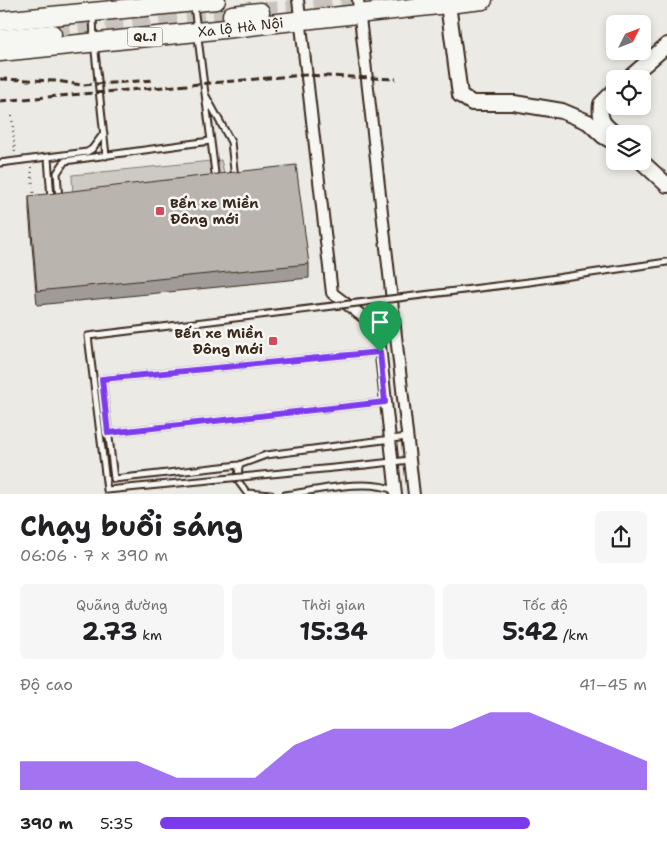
<!DOCTYPE html>
<html lang="vi">
<head>
<meta charset="utf-8">
<style>
	:root { --surface:#fff; --page:#f6f6f6; --text:#202124; --muted:#757577; --accent:#7c3aed }
	body { margin:0; font-family:"Shantell Sans",sans-serif; background:var(--page); color:var(--text); height:100vh; display:flex; flex-direction:column; font-size:19px; white-space:nowrap }
	* { box-sizing:border-box; margin:0 }
	p { font-size:16px; color:var(--muted) }
	.icon { flex:none; width:28px; height:28px; fill:none; stroke:currentColor; stroke-width:2; stroke-linecap:round; stroke-linejoin:round }
	.map { position:relative; height:494px; overflow:hidden }
	.drawer { display:flex; flex-direction:column; background:var(--surface); flex:1 }
	.drawer>* { flex:none }
	.needle { width:32px; rotate:48deg }
	.tools { position:absolute; left:606px; top:15px; display:grid; gap:10px }
	.tools a { display:grid; place-items:center; width:45px; height:45px; border-radius:8px; background:var(--surface); box-shadow:0 2px 8px #0003; font-size:25px }
	.pin { position:absolute; display:grid; place-items:center; width:42px; height:42px; color:#fff; margin:-51px -21px; border-radius:50% 50% 50% 0; rotate:-45deg; box-shadow:0 0 5px #0007 }
	.pin .icon { rotate:45deg }
	.round { display:grid; place-items:center; flex:none; width:52px; height:52px; border-radius:8px; background:var(--page) }
	.summary { display:flex; align-items:center; justify-content:space-between; height:85px; padding:0 20px }
	h1 { font-size:28px; font-weight:700; line-height:38px }
	.stats { display:grid; grid-template-columns:repeat(3,1fr); gap:8px; height:85px; padding:5px 20px }
	.stats div { display:grid; align-content:center; border-radius:8px; background:var(--page); text-align:center }
	.stats b { font-size:25px; font-weight:700 }
	.stats small { font-size:14px; font-weight:400 }
	.stats p { font-size:14px }
	.chart { height:140px; padding:10px 20px }
	.chart p { display:flex; justify-content:space-between }
	.chart svg { width:100%; height:90px; margin-top:5px; fill:var(--accent); opacity:.7 }
	ul { padding:0 20px; list-style:none; font-size:16px }
	li { display:grid; grid-template-columns:80px 60px 1fr; align-items:center; height:38px }
	li i { height:12px; border-radius:6px; background:var(--accent) }
	.map>svg:first-child { display:block }
</style>
</head>
<body>
<div class="map">
<svg width="667" height="495" viewBox="0 0 667 495">
	<rect width="100%" height="100%" fill="#ebeae5"/>
	<filter id="ink" filterUnits="userSpaceOnUse"><feTurbulence type="fractalNoise" baseFrequency=".02" numOctaves="2"/><feDisplacementMap in="SourceGraphic" scale="10" xChannelSelector="R" yChannelSelector="G"/><feConvolveMatrix kernelMatrix="1 2 1 2 8 2 1 2 1" color-interpolation-filters="sRGB"/></filter>
	<g filter="url(#ink)">
		<path fill="#cdcac4" stroke="#847a71" d="M221 160 225 177 73 199 72 175Z"/>
		<g fill="none" stroke-linecap="round" stroke-linejoin="round">
			<path stroke="#c8c4bd" stroke-width="18" stroke-dasharray="18 9" stroke-linecap="butt" d="M260 12 373 0
				M52 34 232 15"/>
			<defs>
				<path id="lane" d="M194 6 216 181
					M93 15 94 42 106 156
					M206 96 231 142 235 179
					M48 158 51 198
					M0 163 87 152 92 149 104 133
					M59 199 57 173 65 161 210 141
					M529 282 667 262
					M380 352 102 379 114 479 239 465 266 455 407 437
					M108 433 385 402
					M239 465 238 481 247 493 271 495
					M365 465 410 460
					M285 495C314 491 370 477 395 491"/>
				<path id="street" d="M298 0 332 293 378 328 396 495
					M358 0 414 495"/>
				<path id="secondary" d="M448 4 460 95 472 103H514L562 111 588 122 603 136 615 143
					M628 79 667 45
					M615 90 601 104C599 120 603 125 616 134
					M641 161 667 185"/>
				<g id="highway">
					<path d="M232 15 260 12"/>
					<path d="M0 21 216 0"/>
					<path d="M0 39 52 34"/>
					<path id="s1" d="M0 52 197 32 483 0"/>
				</g>
			</defs>
			<use href="#lane" stroke="#3b2a1e" stroke-width="9"/>
			<use href="#street" stroke="#3b2a1e" stroke-width="14"/>
			<use href="#secondary" stroke="#3b2a1e" stroke-width="18"/>
			<use href="#highway" stroke="#3b2a1e" stroke-width="21"/>
			<path stroke="#3b2a1e" stroke-width="2" stroke-dasharray="1 4" stroke-linecap="butt" d="M12 116 15 154
				M31 167 34 198"/>
			<use href="#lane" stroke="#f6f6f2" stroke-width="5"/>
			<use href="#street" stroke="#f6f6f2" stroke-width="10"/>
			<use href="#secondary" stroke="#f6f6f2" stroke-width="14"/>
			<use href="#highway" stroke="#f6f6f2" stroke-width="18"/>
			<path stroke="#3b2a1e" stroke-width="3" stroke-dasharray="8 4" stroke-linecap="butt" d="M0 79 56 81 82 85 154 80
				M0 101 304 75 396 79"/>
			<defs>
				<path id="lane-bridge" d="M365 465 107 490 88 336 529 282"/>
			</defs>
			<use href="#lane-bridge" stroke="#3b2a1e" stroke-width="9" stroke-linecap="butt"/>
			<use href="#lane-bridge" stroke="#f6f6f2" stroke-width="5"/>
		</g>
		<path fill="#a09b96" stroke="#3b2a1e" d="M29 196 309 264V278L37 305 29 210Z"/>
		<path fill="#bab4ae" stroke="#3b2a1e" d="M296 165 309 264 37 291 29 196Z"/>
	</g>
	<g fill="none" stroke-linecap="round" stroke-linejoin="round" filter="url(#ink)">
		<defs>
			<path id="route" d="M380 352 385 402 108 433 102 379Z"/>
		</defs>
		<use href="#route" stroke="#fff" stroke-width="10"/>
		<use href="#route" stroke="#7c3aed" stroke-width="6"/>
	</g>
	<g fill="#d1495b" stroke="#f6f6f2" stroke-width="2">
		<rect x="155" y="206" width="10" height="10" rx="2.5"/>
		<rect x="268" y="336" width="10" height="10" rx="2.5"/>
	</g>
	<g text-anchor="middle" dominant-baseline="central" stroke-width="5" stroke-linejoin="round" paint-order="stroke">
		<rect fill="#f6f6f2" stroke="#73675e" stroke-width="1" x="127.5" y="27.5" width="35" height="19" rx="4"/>
		<g font-size="12" font-weight="bold" fill="#3b2a1e">
			<text x="145" y="37">QL.1</text>
		</g>
		<g font-size="14" fill="#3b2a1e" stroke="#f6f6f2">
			<text stroke="none"><textPath href="#s1" startOffset="242">Xa lộ Hà Nội</textPath></text>
		</g>
		<g font-size="14" font-weight="bold" fill="#3b2a1e" stroke="#f6f6f2" text-anchor="start">
			<text x="170" y="203">Bến xe Miền<tspan x="170" dy="16">Đông mới</tspan></text>
			<text x="263" y="333" text-anchor="end">Bến xe Miền<tspan x="263" dy="16">Đông Mới</tspan></text>
		</g>
	</g>
</svg>
<div class="tools">
<a><svg class="needle" viewBox="-14 -14 28 28"><path d="M0-13l5 13h-10z" fill="#e53935"/><path d="M0 13l5-13h-10z" fill="#757577"/></svg></a>
<a><svg class="icon" aria-label="locate" viewBox="0 0 24 24"><circle cx="12" cy="12" r="6"/><path d="M12 2v4M12 18v4M2 12h4M18 12h4"/></svg></a>
<a><svg class="icon" aria-label="layers" viewBox="0 0 24 24"><path d="M12 4l9 5-9 5-9-5zM3 14l9 5 9-5"/></svg></a>
</div>
<div class="pin" style="left:380px;top:352px;background:#1e9e55"><svg class="icon" aria-label="arrive" viewBox="0 0 24 24"><path d="M6 21V4h12l-3 4 3 4H6"/></svg></div>
</div>
<section class="drawer">
<div class="summary"><div><h1>Chạy buổi sáng</h1><p>06:06 · 7 × 390 m</p></div><a class="round"><svg class="icon" aria-label="share" viewBox="0 0 24 24"><path d="M12 15V3M7 8l5-5 5 5M5 13v7h14v-7"/></svg></a></div>
<div class="stats">
<div><p>Quãng đường</p><b>2.73<small> km</small></b></div>
<div><p>Thời gian</p><b>15:34</b></div>
<div><p>Tốc độ</p><b>5:42<small> /km</small></b></div>
</div>
<div class="chart"><p><span>Độ cao</span>41–45 m</p>
<svg viewBox="0 0 160 44" preserveAspectRatio="none"><path d="M0 44V30L10 30L20 30L30 30L40 38L50 38L60 38L70 22L80 14L90 14L100 14L110 14L120 6L130 6L140 14L150 22L160 30V44z"/></svg>
</div>
<ul>
<li><b>390 m</b>5:35<i style="width:76%"></i></li>
</ul>
</section>
</body>
</html>
